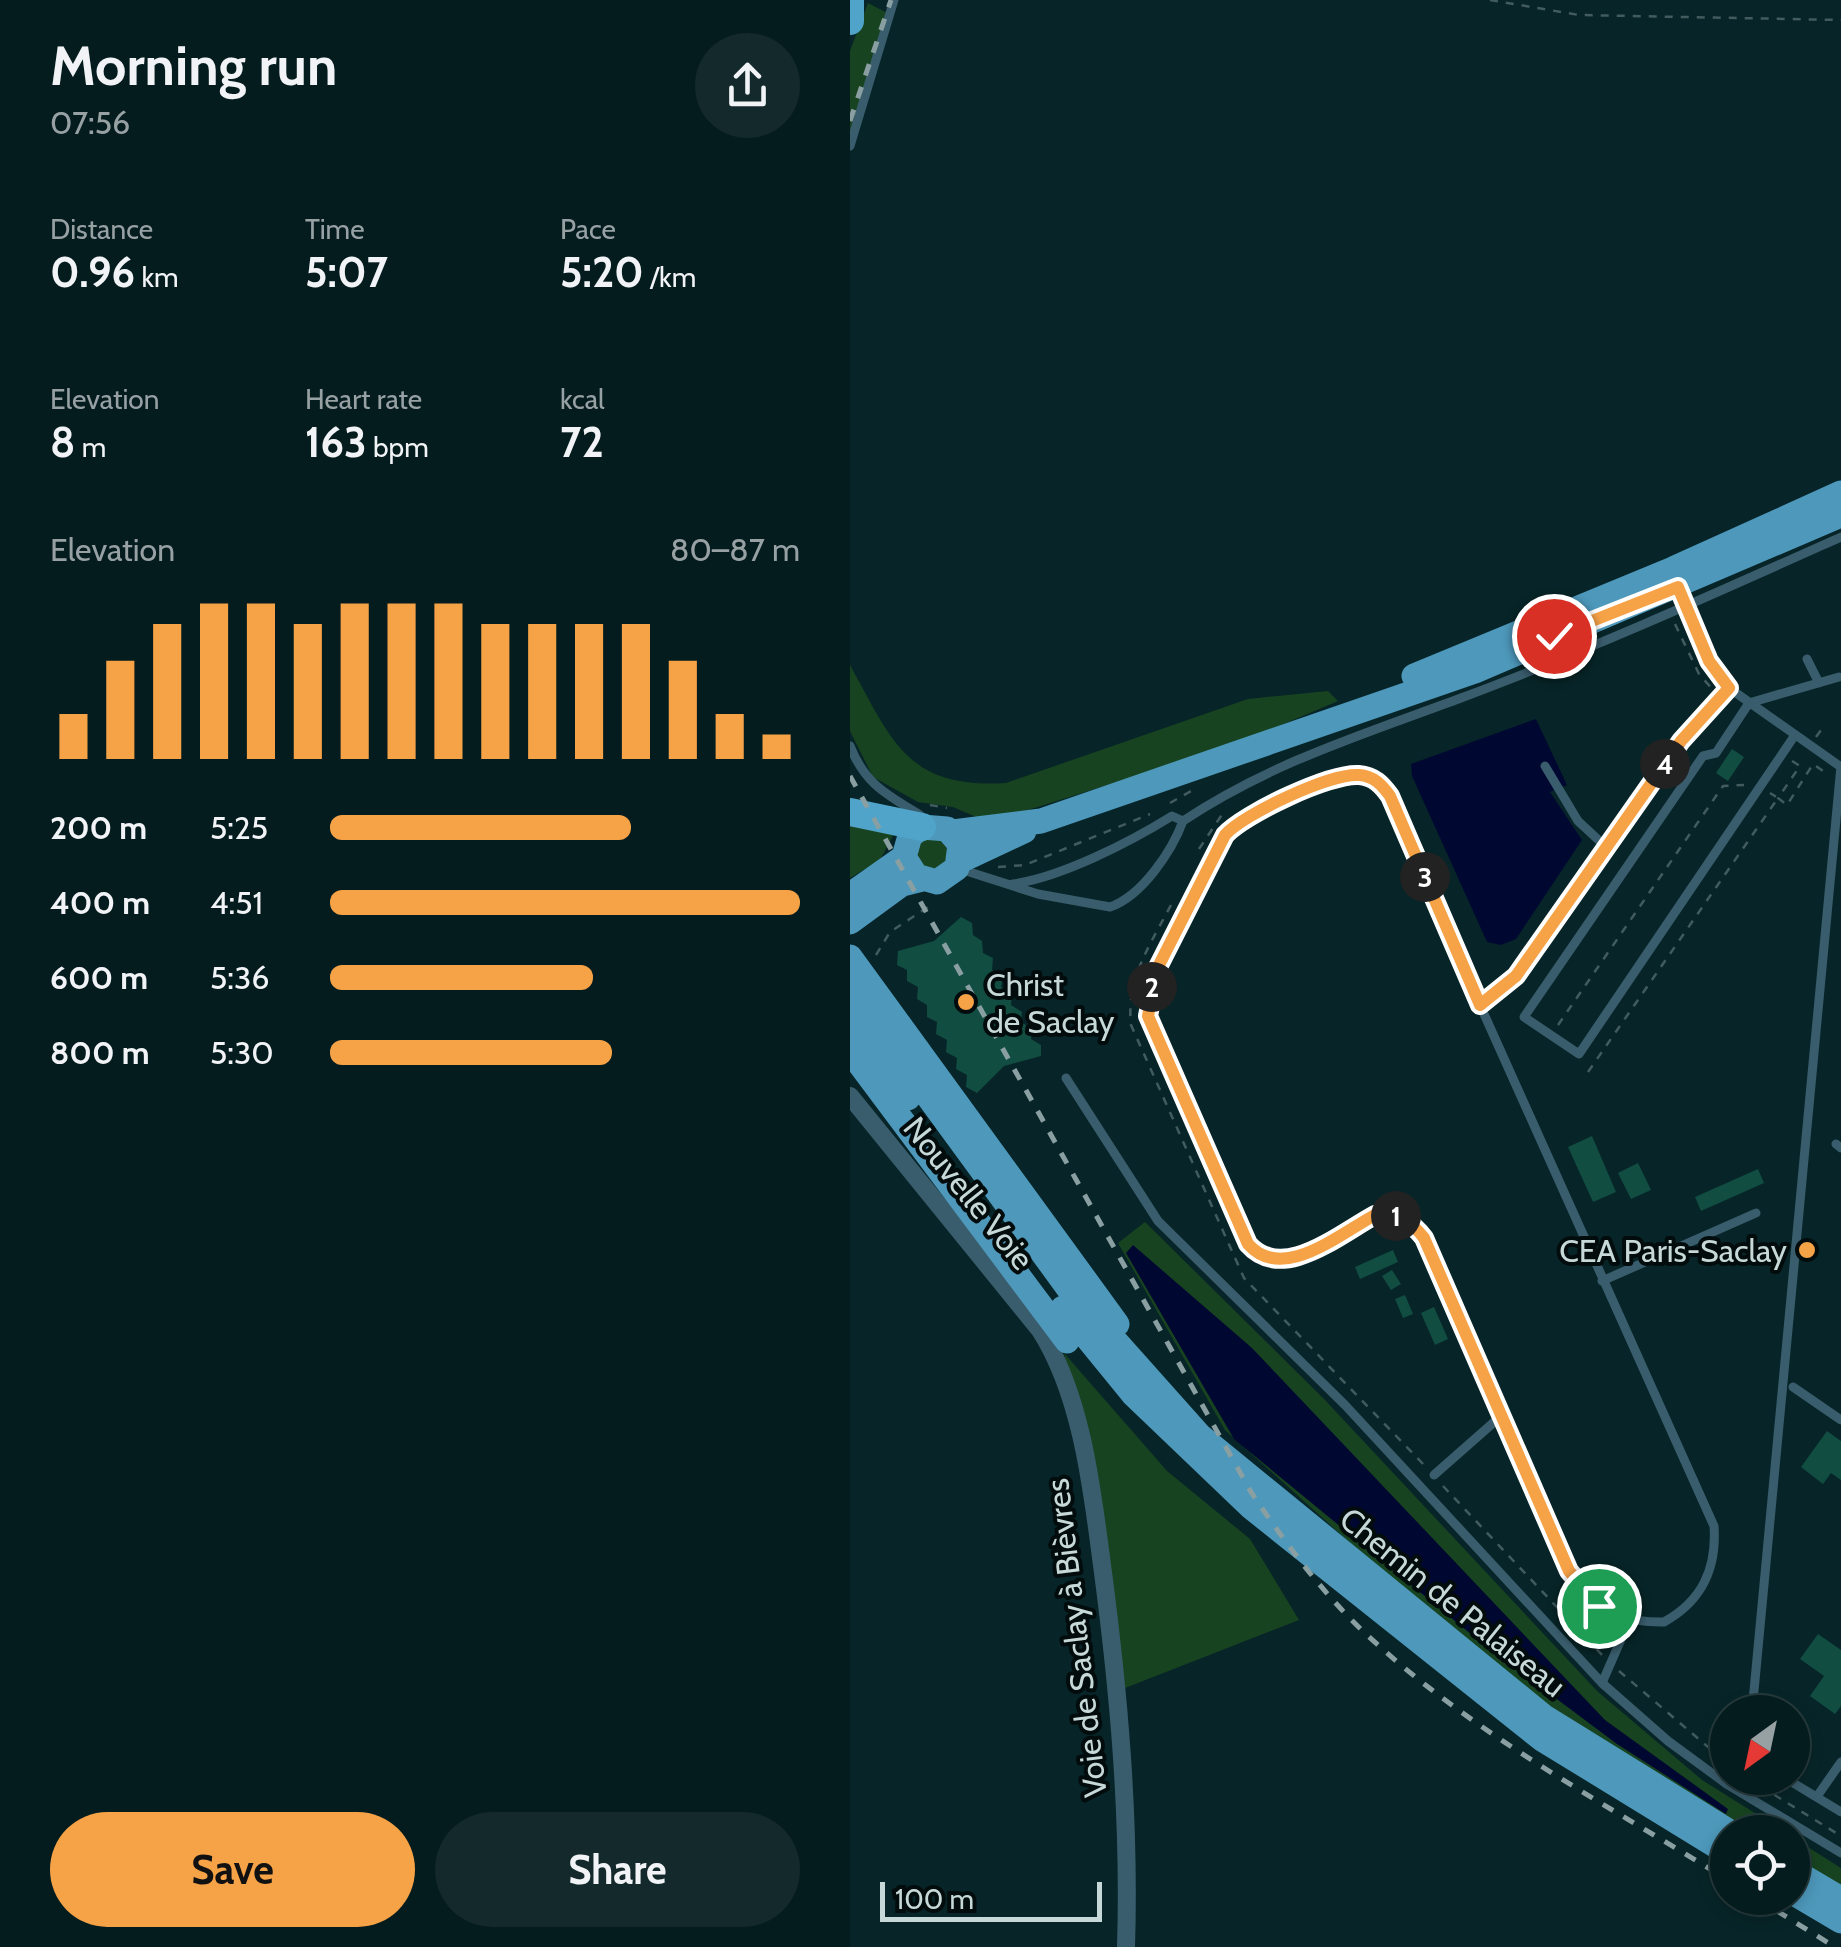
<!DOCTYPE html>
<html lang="en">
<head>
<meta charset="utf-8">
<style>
	:root { --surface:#051c1e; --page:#13292b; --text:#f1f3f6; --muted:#97a1a4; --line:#263a3c; --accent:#f6a247 }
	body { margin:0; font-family:Cabin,sans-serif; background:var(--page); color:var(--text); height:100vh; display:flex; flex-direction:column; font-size:38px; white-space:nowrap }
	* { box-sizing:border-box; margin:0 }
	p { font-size:32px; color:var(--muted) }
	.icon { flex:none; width:55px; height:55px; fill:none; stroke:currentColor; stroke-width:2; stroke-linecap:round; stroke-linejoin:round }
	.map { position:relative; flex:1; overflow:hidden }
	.details { display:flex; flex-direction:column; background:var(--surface); width:850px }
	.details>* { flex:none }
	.needle { width:65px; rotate:213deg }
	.controls { position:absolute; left:860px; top:1695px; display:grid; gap:20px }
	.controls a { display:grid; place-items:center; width:100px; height:100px; border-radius:50%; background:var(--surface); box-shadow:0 5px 15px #0003,0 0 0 2px var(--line); font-size:50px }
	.scale { position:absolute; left:30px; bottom:25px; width:222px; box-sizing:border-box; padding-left:10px; border:5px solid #c7d8d9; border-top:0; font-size:28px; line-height:35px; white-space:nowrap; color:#c7d8d9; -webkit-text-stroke:8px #030c0d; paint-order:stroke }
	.pin { position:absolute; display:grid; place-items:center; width:85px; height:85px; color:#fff; margin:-42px; border:5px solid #fff; border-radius:50%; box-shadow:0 2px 10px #0007 }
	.km { position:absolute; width:50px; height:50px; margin:-25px; border-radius:50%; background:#222; color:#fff; font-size:28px; line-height:50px; text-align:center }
	.round { display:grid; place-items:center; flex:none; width:105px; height:105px; border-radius:52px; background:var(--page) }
	.head { display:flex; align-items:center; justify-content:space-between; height:170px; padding:0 50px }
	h1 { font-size:55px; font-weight:800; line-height:75px }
	.metrics { display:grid; grid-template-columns:repeat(3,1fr); gap:15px; height:170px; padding:10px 50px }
	.metrics div { display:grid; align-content:center }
	.metrics b { font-size:42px; font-weight:800 }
	.metrics small { font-size:28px; font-weight:400 }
	.metrics p { font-size:28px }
	.chart { height:280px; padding:20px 50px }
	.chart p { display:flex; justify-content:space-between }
	.chart svg { width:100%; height:180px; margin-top:10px; stroke:var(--accent); stroke-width:6 }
	.button { display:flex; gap:20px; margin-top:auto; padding:20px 50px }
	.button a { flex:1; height:115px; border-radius:60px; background:var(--accent); color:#111; font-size:40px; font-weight:800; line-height:115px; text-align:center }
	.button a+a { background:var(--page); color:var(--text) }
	ul { padding:0 50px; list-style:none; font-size:32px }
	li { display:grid; grid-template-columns:160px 120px 1fr; align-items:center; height:75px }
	li i { height:25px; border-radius:12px; background:var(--accent) }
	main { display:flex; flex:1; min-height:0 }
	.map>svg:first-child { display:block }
</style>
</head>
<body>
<main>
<section class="details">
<div class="head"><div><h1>Morning run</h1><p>07:56</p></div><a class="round"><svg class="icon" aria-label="share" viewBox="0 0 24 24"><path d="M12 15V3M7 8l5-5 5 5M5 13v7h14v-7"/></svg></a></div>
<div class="metrics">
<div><p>Distance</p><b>0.96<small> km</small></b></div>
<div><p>Time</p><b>5:07</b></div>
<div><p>Pace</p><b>5:20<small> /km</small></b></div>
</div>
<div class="metrics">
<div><p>Elevation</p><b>8<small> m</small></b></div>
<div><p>Heart rate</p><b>163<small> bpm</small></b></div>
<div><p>kcal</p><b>72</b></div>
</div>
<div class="chart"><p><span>Elevation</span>80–87 m</p>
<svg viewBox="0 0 160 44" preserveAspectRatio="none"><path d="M5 44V33M15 44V20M25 44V11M35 44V6M45 44V6M55 44V11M65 44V6M75 44V6M85 44V6M95 44V11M105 44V11M115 44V11M125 44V11M135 44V20M145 44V33M155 44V38"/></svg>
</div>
<ul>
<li><b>200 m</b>5:25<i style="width:64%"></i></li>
<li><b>400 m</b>4:51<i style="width:100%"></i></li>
<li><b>600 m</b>5:36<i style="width:56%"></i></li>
<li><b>800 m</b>5:30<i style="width:60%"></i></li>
</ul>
<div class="button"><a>Save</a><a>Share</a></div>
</section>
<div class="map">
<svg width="991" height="1947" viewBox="0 0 991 1947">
	<rect width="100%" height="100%" fill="#072528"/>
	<path fill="#184320" d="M18 3 41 15 0 143V51Z
		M0 665C42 741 57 789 156 783L398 699 478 691 488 701 382 746 162 815 133 820 103 807 68 802 23 777 0 731Z
		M0 819 46 830 30 860 0 878Z
		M78 836 96 841 99 858 85 871 66 865 69 840Z
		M295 1222 474 1399 747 1691 852 1780 935 1832H899L690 1702 569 1605 375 1430 268 1243Z
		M214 1353 317 1471 400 1539 449 1620 275 1688 236 1441Z
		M942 1837 991 1868V1888L943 1859Z"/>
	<path fill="#000831" d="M686 719 717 785 700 792 732 840 666 939 651 945 637 942 562 776 561 764Z
		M283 1245 402 1348 755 1720 878 1809 876 1814 767 1744 633 1644 384 1439 276 1253Z"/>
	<path fill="#114d41" d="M882 749 894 757 878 781 866 773Z
		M111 917 122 923 123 935 132 941 133 953 143 958 142 970 153 977 151 987 162 994 161 1005 172 1012 171 1022 182 1029 181 1039 191 1045V1056L154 1066 127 1093 116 1087 117 1075 106 1069 107 1058 96 1052 97 1040 86 1034 87 1022 77 1017V1005L67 999 68 987 57 981V970L47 965 48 951 84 941Z
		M742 1136 766 1192 743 1202 718 1147Z
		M788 1163 801 1190 781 1199 768 1173Z
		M908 1169 914 1183 851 1211 845 1197Z
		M543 1250 548 1262 510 1279 505 1267Z
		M542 1270 551 1284 541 1290 532 1276Z
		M555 1295 563 1314 553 1318 545 1299Z
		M584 1307 598 1339 585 1345 571 1313Z
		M977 1431 991 1441V1480L981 1473 973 1484 951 1467Z
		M968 1634 991 1650V1706L985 1714 960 1696 974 1676 950 1659Z"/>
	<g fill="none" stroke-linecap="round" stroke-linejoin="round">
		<path stroke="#415b5e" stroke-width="2.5" stroke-dasharray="8 8" stroke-linecap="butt" d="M640 0 729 15 991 20
			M825 624 849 674 863 690
			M966 737 974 726
			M942 761 950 766 928 798 937 805 963 764 979 775
			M320 803 341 791 345 797
			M80 805 97 808
			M349 849 375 810
			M148 867 175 865 300 814
			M321 905C300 945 276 979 281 1025L394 1278 574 1465
			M26 955 40 932 78 907
			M708 1025 873 786 894 785
			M738 1072 928 798 920 793
			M593 1486 752 1655
			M769 1671 878 1764
			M897 1778 991 1836"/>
		<path stroke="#3a5d6d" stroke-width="9" d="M0 146 44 0
			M828 585 859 661 879 688 991 767
			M957 659 969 683
			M945 735 729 1054 674 1017 853 756 866 753 899 703 989 677
			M0 746C15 784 36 794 70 815
			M695 766 728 821 756 847
			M333 821C420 763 514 734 611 698 740 650 866 593 991 537
			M110 869 188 894 260 907C292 896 322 851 333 821
			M163 884C212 877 280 842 322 816L333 821
			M630 1005 864 1526C867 1569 852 1601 814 1622 736 1624 718 1570 692 1510 678 1478 665 1447 651 1416
			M216 1078 308 1221 495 1405 752 1683 818 1741 878 1785 991 1853
			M986 1144 991 1148
			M752 1281 906 1213
			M943 1387 991 1420
			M584 1475 651 1416 574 1238C561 1221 546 1212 525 1215 488 1234 432 1283 398 1244L300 1029C292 988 352 855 382 826 400 810 486 773 510 775 524 776 532 785 540 796L630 1005 666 976 831 741 879 688
			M752 1683 780 1619
			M902 1712 991 766
			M935 1778 991 1812
			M968 1795 991 1762"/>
		<path stroke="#3a5d6d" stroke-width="18" d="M0 1096 190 1330C232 1396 242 1489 252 1565 269 1693 280 1818 276 1947"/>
		<path stroke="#4d98bb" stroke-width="25" d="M564 676 823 569 991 493
			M103 832 191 821 625 671 991 515
			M110 861 174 831
			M0 895 54 857 60 836 72 827 97 829 110 844 107 868 87 882 66 876 54 857
			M0 922 52 884 72 879
			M0 957 267 1324
			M1 991 219 1289 350 1436 693 1716 880 1832
			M0 1020 58 1098
			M0 1051 217 1341
			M213 1308 284 1395 401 1507 692 1739 878 1853
			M942 1870 991 1899
			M942 1892 991 1921"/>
		<path stroke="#50a4ca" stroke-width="28" d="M0 21V0
			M0 812 72 827"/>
		<path stroke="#8a9fa1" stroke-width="5" stroke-dasharray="12 12" stroke-linecap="butt" d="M0 121 41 0
			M0 776 401 1492C438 1547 478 1601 528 1645 632 1739 759 1806 878 1880
			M906 1898 985 1947"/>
	</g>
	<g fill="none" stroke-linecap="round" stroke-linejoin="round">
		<defs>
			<path id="route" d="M704 636 828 587 859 661 879 688 831 741 666 976 630 1005 540 796C532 785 524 776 509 775 480 773 394 814 375 835L307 969 298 1016 398 1244C432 1283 488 1235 525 1215 546 1212 561 1221 574 1238L719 1571 749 1606"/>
		</defs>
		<use href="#route" stroke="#fff" stroke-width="20"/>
		<use href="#route" stroke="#f6a247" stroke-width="12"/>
	</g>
	<g fill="#f6a247" stroke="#030c0d" stroke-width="4">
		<circle cx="116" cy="1002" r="10"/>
		<circle cx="957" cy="1250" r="10"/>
	</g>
	<g text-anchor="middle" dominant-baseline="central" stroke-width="8" stroke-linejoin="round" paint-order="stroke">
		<g font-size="32" fill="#c7d8d9" stroke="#030c0d" text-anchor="start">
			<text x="136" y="984">Christ<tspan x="136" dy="37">de Saclay</tspan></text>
			<text x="937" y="1250" text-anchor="end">CEA Paris-Saclay</text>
		</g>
		<g font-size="32" fill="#c7d8d9" stroke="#030c0d">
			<text transform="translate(119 1193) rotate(51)">Nouvelle Voie</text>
			<text transform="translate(603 1602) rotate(39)">Chemin de Palaiseau</text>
			<text transform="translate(226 1638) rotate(-97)">Voie de Saclay à Bièvres</text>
		</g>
	</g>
</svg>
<div class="controls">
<a><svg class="needle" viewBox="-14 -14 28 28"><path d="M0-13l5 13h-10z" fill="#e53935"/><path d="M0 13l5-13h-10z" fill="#97a1a4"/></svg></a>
<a><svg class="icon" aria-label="locate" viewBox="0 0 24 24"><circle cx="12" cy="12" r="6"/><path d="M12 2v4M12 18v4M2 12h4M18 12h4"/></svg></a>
</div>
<div class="scale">100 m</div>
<div class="pin" style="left:749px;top:1606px;background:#1e9e55"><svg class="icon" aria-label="arrive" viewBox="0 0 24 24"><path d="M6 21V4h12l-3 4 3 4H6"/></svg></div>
<div class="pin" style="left:704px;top:636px;background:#d93025"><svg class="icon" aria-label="check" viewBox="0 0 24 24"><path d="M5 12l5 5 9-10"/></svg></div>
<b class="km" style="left:546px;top:1216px">1</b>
<b class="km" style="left:302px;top:987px">2</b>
<b class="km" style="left:575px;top:877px">3</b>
<b class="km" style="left:815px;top:764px">4</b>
</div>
</main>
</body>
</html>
